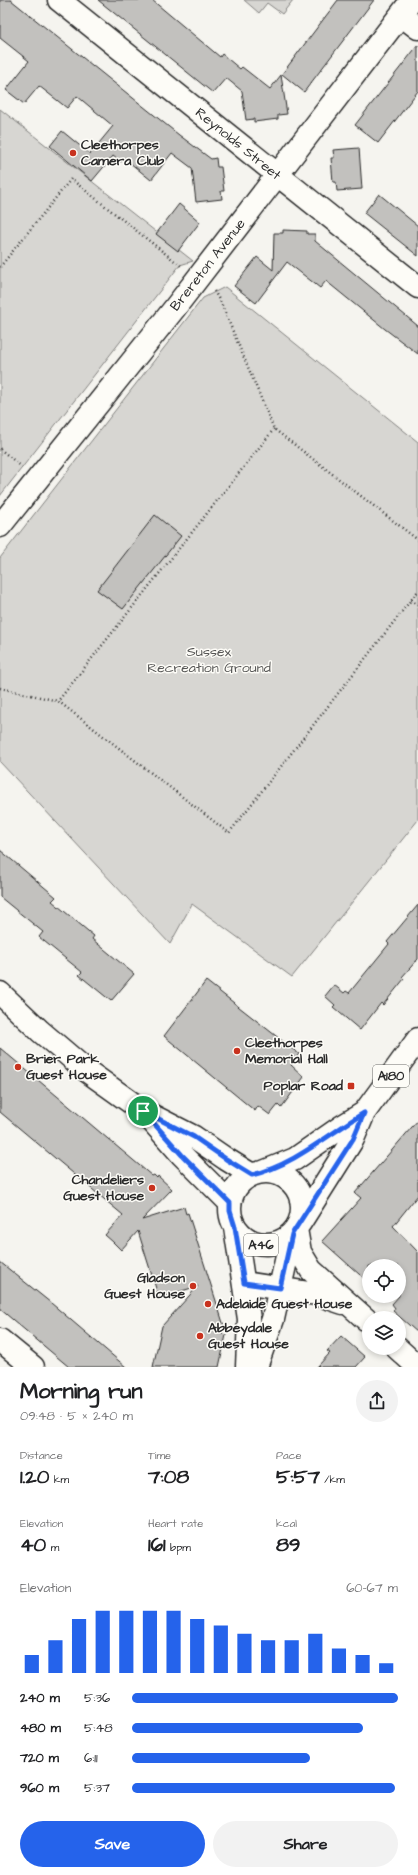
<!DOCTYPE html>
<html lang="en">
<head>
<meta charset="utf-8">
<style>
	:root { --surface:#fff; --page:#f2f2f2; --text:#202124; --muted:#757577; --accent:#2563eb }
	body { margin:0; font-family:"Architects Daughter",sans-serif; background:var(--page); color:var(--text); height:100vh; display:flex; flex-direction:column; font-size:15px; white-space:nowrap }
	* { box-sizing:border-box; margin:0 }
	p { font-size:13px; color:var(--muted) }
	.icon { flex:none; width:22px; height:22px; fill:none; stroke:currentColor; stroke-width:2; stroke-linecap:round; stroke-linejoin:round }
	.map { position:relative; height:1367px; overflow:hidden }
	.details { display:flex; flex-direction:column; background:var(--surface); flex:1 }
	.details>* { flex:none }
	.fabs { position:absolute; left:362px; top:1259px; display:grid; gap:8px }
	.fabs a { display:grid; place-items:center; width:44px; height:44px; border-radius:50%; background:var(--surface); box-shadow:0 2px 6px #0003; font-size:20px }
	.pin { position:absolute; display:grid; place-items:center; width:34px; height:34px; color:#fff; margin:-17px; border:2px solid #fff; border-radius:50%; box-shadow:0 1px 4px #0007 }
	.round { display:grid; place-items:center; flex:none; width:42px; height:42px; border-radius:21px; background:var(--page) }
	.overview { display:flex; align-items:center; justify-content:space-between; height:68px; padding:0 20px }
	h1 { font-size:22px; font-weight:700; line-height:30px }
	.metrics { display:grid; grid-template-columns:repeat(3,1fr); gap:6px; height:68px; padding:4px 20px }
	.metrics div { display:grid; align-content:center }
	.metrics b { font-size:20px; font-weight:700 }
	.metrics small { font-size:11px; font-weight:400 }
	.metrics p { font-size:11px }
	.chart { height:112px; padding:8px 20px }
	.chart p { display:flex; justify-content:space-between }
	.chart svg { width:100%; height:72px; margin-top:4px; stroke:var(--accent); stroke-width:6 }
	.primary-button { display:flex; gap:8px; margin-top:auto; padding:8px 20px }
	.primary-button a { flex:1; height:46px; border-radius:24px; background:var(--accent); color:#fff; font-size:16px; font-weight:700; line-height:46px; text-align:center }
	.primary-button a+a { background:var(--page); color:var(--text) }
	ul { padding:0 20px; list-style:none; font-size:13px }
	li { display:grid; grid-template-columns:64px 48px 1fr; align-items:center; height:30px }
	li i { height:10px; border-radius:5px; background:var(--accent) }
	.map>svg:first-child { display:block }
</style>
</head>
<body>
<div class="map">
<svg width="418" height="1367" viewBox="0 0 418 1367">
	<rect width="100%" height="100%" fill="#f5f4ef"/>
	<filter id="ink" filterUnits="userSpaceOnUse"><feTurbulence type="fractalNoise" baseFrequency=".025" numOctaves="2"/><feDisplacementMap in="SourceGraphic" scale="8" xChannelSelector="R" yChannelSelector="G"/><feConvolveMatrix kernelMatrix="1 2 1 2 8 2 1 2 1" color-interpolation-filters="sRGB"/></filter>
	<g filter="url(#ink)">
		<path fill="#d7d6d2" stroke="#81807e" d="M244 0H293L282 14 267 3 259 13Z
			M0 109 193 261 180 265 0 496Z
			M225 287 418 442V820L292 977 192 904 170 944 0 762V558L203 298Z"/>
		<path fill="#c2c1be" stroke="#2b2b2b" d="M0 0H11L179 135 211 159 216 158 217 167H221L224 191H221L222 199 196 202 192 168 172 153 151 180 124 158 121 162 113 156 92 181 50 146 62 131 90 154 113 126 77 96 67 108 39 86 24 104 6 90 29 61 0 38Z
			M98 0H152L220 57 222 54 240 69 242 67 270 89 281 75 287 114 278 115V119L254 122V119L246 120 242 91 226 78 213 93Z
			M338 0H374L304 92 282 74Z
			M418 45V91L378 143 355 125Z
			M359 148 362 189 337 191 336 182H333L331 158H334L333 150Z
			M379 194 418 226V256L364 213Z
			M179 204 200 222 178 251 156 234Z
			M283 230 307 231V234H315V241L418 326V354L385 329 326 281 320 288 287 262 256 303 234 286 257 257 273 270 274 233H283Z
			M155 515 181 536 123 609 97 590Z
			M0 850 56 897 52 901 94 936 92 939 134 974 111 1001 79 975 82 972 39 937 43 932 0 897Z
			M418 905V959L402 977 404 979 383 1005 381 1003 360 1030 333 1007 335 1005 325 996 334 985 344 993 346 991 349 993 389 944 387 942Z
			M206 981 299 1054 291 1065 304 1077 281 1108 278 1105 270 1115 258 1106 255 1111 164 1036Z
			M0 1048 152 1176 154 1175 157 1178 158 1176 172 1189 142 1220 184 1207 186 1214 188 1213 224 1326 222 1334 226 1335 219 1367H153L162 1326 198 1286 159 1298 138 1231 121 1250 113 1242 105 1235 123 1215 0 1112Z
			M418 1120V1195L393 1226 418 1252V1333L393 1311 395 1308 392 1304 399 1296V1266H369V1283L322 1241 361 1198 355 1193Z
			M0 1262 51 1303 126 1367H69L0 1309Z
			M341 1336 365 1357 356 1367H317L330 1353 327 1351Z"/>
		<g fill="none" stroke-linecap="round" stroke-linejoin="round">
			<defs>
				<path id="minor" d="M59 0 418 287
					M401 15 418 28
					M0 526 174 309 412 0
					M296 1229 300 1252 311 1270 369 1322
					M244 1283 316 1294 343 1303
					M0 1340 33 1367
					M397 1348 418 1367"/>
				<path id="major" d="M0 993 40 1031 87 1071 143 1111 194 1137 226 1159 252 1175
					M152 1121 182 1155 230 1203
					M230 1208a36 36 0 1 1 72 0a36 36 0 1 1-72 0Z
					M263 1172 295 1159 341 1127 364 1113
					M300 1223 353 1139 364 1113 418 1039
					M235 1227 249 1319 247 1367
					M256 1367 273 1319 292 1234"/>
			</defs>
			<use href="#minor" stroke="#2b2b2b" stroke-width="25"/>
			<use href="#major" stroke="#2b2b2b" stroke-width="25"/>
			<path stroke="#2b2b2b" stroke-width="2.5" stroke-dasharray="1 3" stroke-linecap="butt" d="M0 267 71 179 181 266
				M214 291 221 303 274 429 418 540
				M274 429 58 701 229 833 418 591
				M0 449 22 467
				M411 600 418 605
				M0 688 58 701"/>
			<use href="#minor" stroke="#fdfcf7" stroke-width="22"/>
			<use href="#major" stroke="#fdfcf7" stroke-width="22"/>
		</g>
	</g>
	<g fill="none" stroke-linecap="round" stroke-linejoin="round" filter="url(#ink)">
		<defs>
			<path id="route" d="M143 1111 194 1137 226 1159 252 1175C294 1165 327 1135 364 1113L353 1139 292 1234 280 1288 244 1283 235 1227 230 1211V1203L182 1155Z"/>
		</defs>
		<use href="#route" stroke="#fff" stroke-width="8"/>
		<use href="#route" stroke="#2563eb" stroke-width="5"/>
	</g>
	<g fill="#c8321e" stroke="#fdfcf7" stroke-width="1.5">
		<circle cx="73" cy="153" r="4"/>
		<circle cx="237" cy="1051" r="4"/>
		<circle cx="18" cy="1067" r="4"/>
		<rect x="347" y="1082" width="8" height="8" rx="2"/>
		<circle cx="152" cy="1188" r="4"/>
		<circle cx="193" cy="1286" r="4"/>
		<circle cx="208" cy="1304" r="4"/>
		<circle cx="200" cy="1336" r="4"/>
	</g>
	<g text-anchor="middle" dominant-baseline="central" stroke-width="3" stroke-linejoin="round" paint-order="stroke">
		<g fill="#fdfcf7" stroke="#6a6a68" stroke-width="1">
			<rect x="373" y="1065" width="36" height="22" rx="3"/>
			<rect x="244" y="1234" width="34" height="22" rx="3"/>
		</g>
		<g font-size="13" font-weight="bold" fill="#2b2b2b">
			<text x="391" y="1076">A180</text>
			<text x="261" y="1245">A46</text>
		</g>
		<g font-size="14" fill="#2b2b2b" stroke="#fdfcf7">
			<text transform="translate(238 144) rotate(39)">Reynolds Street</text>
			<text transform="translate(208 265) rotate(-52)">Brereton Avenue</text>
		</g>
		<g font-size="14" font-weight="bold" fill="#2b2b2b" stroke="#fdfcf7" text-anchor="start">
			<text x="81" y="145">Cleethorpes<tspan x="81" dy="16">Camera Club</tspan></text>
			<text x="245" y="1043">Cleethorpes<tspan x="245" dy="16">Memorial Hall</tspan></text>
			<text x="26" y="1059">Brier Park<tspan x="26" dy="16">Guest House</tspan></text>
			<text x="343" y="1086" text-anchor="end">Poplar Road</text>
			<text x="144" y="1180" text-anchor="end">Chandeliers<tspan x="144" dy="16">Guest House</tspan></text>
			<text x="185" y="1278" text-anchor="end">Gladson<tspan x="185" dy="16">Guest House</tspan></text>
			<text x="216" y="1304">Adelaide Guest House</text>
			<text x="208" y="1328">Abbeydale<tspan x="208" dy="16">Guest House</tspan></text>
		</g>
		<g font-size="14" fill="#565655" stroke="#fdfcf7">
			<text x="209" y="652">Sussex<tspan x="209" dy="16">Recreation Ground</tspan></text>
		</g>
	</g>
</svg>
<div class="fabs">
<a><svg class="icon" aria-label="locate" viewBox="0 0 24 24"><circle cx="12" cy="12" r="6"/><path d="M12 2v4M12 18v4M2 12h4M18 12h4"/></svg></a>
<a><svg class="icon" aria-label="layers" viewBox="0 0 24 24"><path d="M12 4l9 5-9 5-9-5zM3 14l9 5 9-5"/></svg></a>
</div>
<div class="pin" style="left:143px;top:1111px;background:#1e9e55"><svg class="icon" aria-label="arrive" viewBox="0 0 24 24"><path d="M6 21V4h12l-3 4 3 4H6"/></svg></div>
</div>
<section class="details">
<div class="overview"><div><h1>Morning run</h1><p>09:48 · 5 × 240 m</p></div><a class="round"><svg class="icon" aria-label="share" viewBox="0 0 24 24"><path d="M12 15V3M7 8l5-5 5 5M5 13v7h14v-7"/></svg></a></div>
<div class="metrics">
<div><p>Distance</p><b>1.20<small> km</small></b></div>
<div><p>Time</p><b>7:08</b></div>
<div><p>Pace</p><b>5:57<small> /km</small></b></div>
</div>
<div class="metrics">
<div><p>Elevation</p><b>40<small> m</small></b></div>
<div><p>Heart rate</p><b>161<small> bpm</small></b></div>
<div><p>kcal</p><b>89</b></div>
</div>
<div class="chart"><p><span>Elevation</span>60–67 m</p>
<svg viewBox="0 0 160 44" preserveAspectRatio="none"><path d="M5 44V33M15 44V24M25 44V11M35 44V6M45 44V6M55 44V6M65 44V6M75 44V11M85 44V15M95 44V20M105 44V24M115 44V24M125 44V20M135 44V29M145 44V33M155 44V38"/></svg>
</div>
<ul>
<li><b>240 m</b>5:36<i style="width:100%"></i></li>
<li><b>480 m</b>5:48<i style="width:87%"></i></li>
<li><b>720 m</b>6:11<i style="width:67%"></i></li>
<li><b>960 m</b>5:37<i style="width:99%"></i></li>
</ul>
<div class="primary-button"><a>Save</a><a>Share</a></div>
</section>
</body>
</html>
